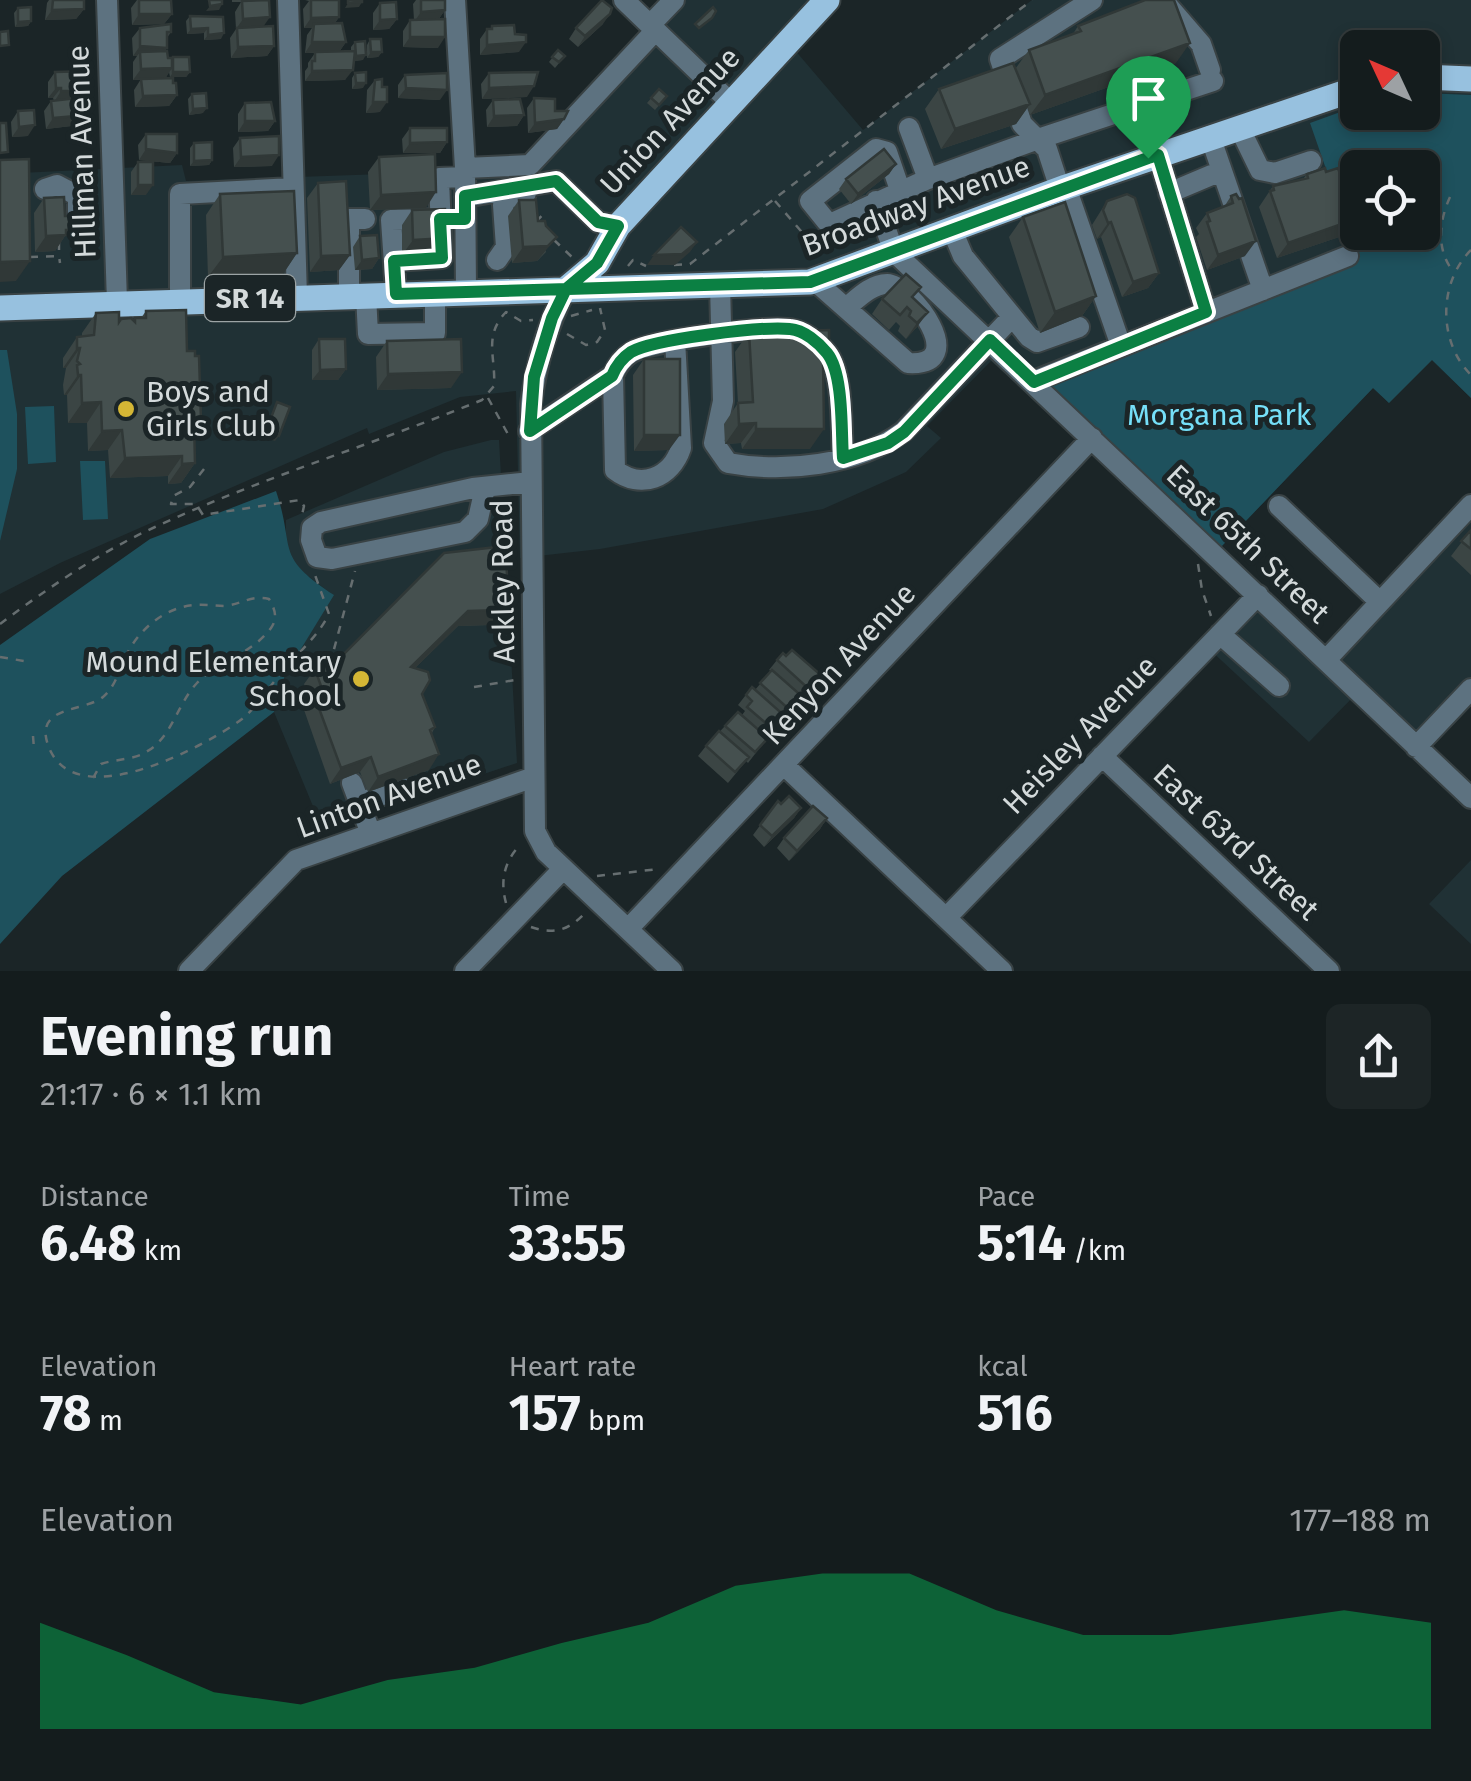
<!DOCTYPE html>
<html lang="en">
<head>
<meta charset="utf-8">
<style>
	:root { --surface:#141c1d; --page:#1d2526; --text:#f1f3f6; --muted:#9da1a4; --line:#333a3b; --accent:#0b8043 }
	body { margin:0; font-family:"Fira Sans",sans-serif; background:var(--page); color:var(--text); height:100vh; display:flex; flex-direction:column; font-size:38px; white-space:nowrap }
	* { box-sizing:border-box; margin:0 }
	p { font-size:32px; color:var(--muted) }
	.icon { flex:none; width:55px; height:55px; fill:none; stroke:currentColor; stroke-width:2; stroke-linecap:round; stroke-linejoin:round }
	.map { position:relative; height:971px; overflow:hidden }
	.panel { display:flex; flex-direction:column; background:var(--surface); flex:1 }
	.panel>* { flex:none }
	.needle { width:65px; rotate:314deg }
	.controls { position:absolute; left:1340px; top:30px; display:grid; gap:20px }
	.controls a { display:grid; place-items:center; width:100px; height:100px; border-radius:15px; background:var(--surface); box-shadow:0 5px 15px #0003,0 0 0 2px var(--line); font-size:50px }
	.pin { position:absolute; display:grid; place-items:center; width:85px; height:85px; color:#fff; margin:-102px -42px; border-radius:50% 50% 50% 0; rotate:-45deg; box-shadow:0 0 10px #0007 }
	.pin .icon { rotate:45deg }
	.round { display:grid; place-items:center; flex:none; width:105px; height:105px; border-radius:15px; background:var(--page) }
	.overview { display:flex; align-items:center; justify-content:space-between; height:170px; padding:0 40px }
	h1 { font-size:55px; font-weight:700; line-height:75px }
	.figures { display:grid; grid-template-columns:repeat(3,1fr); gap:15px; height:170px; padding:10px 40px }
	.figures div { display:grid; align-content:center }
	.figures b { font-size:50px; font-weight:700 }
	.figures small { font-size:28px; font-weight:400 }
	.figures p { font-size:28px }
	.chart { height:280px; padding:20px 40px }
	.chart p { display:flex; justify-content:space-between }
	.chart svg { width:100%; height:180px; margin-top:10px; fill:var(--accent); opacity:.7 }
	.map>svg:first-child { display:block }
</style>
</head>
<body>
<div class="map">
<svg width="1471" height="971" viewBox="0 0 1471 971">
	<rect width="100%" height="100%" fill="#1b2527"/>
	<path fill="#203135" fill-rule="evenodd" d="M674 0H827L788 42 863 130 1032 0H1471V398L1432 360 1389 403 1373 388 1221 547 1052 387 1034 400 991 361 927 426 941 438 906 472 823 509 600 549 520 558 516 391 460 397 369 434 367 428 60 563 0 594V174L182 165 186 181 441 172 529 165ZM1358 48H1422V112H1358ZM1358 168H1422V232H1358Z
		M491 440H499L517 763 322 828 274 712 285 675 333 595 296 567 286 547V520L444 452Z
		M1471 505V689L1416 747 1358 692 1309 742 1207 647 1258 595 1325 659Z
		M1471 860V944L1429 904Z"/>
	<path fill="#1e515d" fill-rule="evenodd" d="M1423 93 1471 95V398L1432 360 1389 403 1373 388 1221 547 1051 386 1357 258 1310 123 1357 106 1358 112H1422ZM1358 168H1422V232H1358Z
		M0 350H7L17 414V469L0 541Z
		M54 406 56 462 28 464 25 407Z
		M80 461H105L108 519 83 520Z
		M276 491C296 550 273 555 334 595L285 675 274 712 62 876 0 944V645L150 539Z"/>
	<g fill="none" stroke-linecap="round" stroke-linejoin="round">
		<defs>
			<path id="minor" d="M107 0 117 302
				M288 0 297 297
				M455 0 465 168 466 291
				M624 0 731 103
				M1163 0 1201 44 1210 70
				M650 25 674 0
				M1239 127 1260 170 1275 173 1311 161
				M909 128 928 179 1038 139 1213 81
				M1210 136 1263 290
				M1158 155 1206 312
				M465 168 530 165 656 30
				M1066 187 1121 346
				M45 189 57 185 78 196V214
				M1060 189 1047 149 1022 124 1000 59 1092 0
				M900 190 887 152 876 149 810 201 827 222 832 223 928 179
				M1169 193 1221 171
				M465 197 556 181 598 222 618 226
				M876 201 894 252 1471 798
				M952 230 963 256 1029 337 1037 342 1079 327
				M497 260 506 247 503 205 508 198 526 193
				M394 261 442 258 439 178 464 177
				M815 281 908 363C972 367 911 285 887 284 871 284 857 299 846 308
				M720 285 723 401 714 443 728 463C783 473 857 466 904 431L1012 317
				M566 289C547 326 536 364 531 404L535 831 546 852 672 971
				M396 293 391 220 433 219
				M349 295V219H365
				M366 295 368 334 435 333V292
				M180 300V194L293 188
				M613 375 615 470C641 490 671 478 681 448L675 340
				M1034 381 1348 256
				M529 431 613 375C617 366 623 357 632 352 653 340 772 324 794 330 807 333 817 342 826 352 844 372 841 430 843 458
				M485 488 478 519 465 532 332 559 317 557 311 540 312 528 321 522 473 488 531 482
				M1279 506 1380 602
				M1220 634 1279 686
				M1326 660 1471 505
				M1416 747 1471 689
				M1102 756 1329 971
				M785 766 1002 971
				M352 783 371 834
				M359 803 402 788
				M946 918 1258 595
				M628 929 1092 438
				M189 971 296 860 534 777
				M465 971 563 869"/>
			<path id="major" d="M1422 77 1471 79
				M566 289 597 263 618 226 827 0
				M0 308 810 282 1066 187 1358 88"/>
		</defs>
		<use href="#minor" stroke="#394244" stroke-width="24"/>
		<use href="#major" stroke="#394244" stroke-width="29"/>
		<path stroke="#666e70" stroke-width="2.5" stroke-dasharray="8 8" stroke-linecap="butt" d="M1450 197C1439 221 1436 250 1453 271
			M775 201 820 253
			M1422 212 1439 227
			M536 222 545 212
			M554 240 574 259
			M59 242V256
			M1471 250C1438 283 1438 342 1471 375
			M30 257 59 256 60 263
			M674 265 690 264 1032 0
			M628 266 633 260 646 266
			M571 316 592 310
			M567 334 586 345 597 342 605 330 600 308
			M488 398 509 436
			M204 469 190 487 173 496 171 504H196L203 515 300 500 304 506 302 515
			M1198 564 1202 590 1211 616
			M0 624C48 588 100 552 155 527 261 478 374 444 482 400L494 386C496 357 483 336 506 312L521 321 533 320
			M0 657 30 662
			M342 661 333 653 355 571
			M474 687 515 680
			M33 736 34 749
			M93 778 101 764C115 759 134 760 146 752 172 738 177 704 197 683 219 660 251 655 271 628 278 618 275 609 269 599 250 595 242 604 225 606 215 606 205 604 195 605 164 607 137 631 125 658 119 671 115 687 103 697 85 712 34 705 48 745 73 817 203 748 242 719 257 707 269 687 281 673 298 652 317 638 329 614L315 575
			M597 876 659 869
			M506 903C500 881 504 862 520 845
			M531 927C554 935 569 930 585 913"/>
		<use href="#minor" stroke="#5d7280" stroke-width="20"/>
		<use href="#major" stroke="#97c1df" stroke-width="25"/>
	</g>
	<path fill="#3b4544" d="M49 0H84V9L76 19 45 20 47 3Z
		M137 0H171L172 14 164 24 132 25 131 8Z
		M232 0H269L263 27 274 46 267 56 231 58 230 38 236 29 235 12 241 2H232Z
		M305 0H339V17L335 23 346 42 339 52 351 51V47L355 42 363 60 354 61 345 80 305 81V71L308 67V63L315 53H305L307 35 312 28H304L303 9 309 1Z
		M416 0H445V10L438 20V48L403 47V31L410 20H414L413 4Z
		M380 3 397 19 389 29 373 30V13Z
		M18 8 31 21 28 26 15 27 14 13Z
		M190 16 221 39 204 40V33L187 34 186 21Z
		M603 24 578 47 569 39 576 28Z
		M492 26 519 52 480 55V39L487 29H490Z
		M1078 26 1176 63 1030 115 1028 107 1016 124 941 149 925 109 939 89 1015 69 1029 50 1073 34Z
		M140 28 171 32 167 38V48L165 51 168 58 190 72 186 77H170L169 72 165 79 133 80V62L137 56H133L132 38Z
		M370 39 382 52 378 57 367 58V45Z
		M558 50 565 56 555 68 549 62Z
		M55 72 85 97 80 125 46 129 44 111 51 101H54L53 98H48V82Z
		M355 73 363 88 352 89V78Z
		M489 73 527 97 482 99 481 84Z
		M405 75 440 100 398 98V85Z
		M141 79 173 83 177 95 169 106 135 107 134 90Z
		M375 80 380 112 366 113 367 90Z
		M659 89 667 96 655 110 647 103Z
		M192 94 203 113 189 115 188 99Z
		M534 98 564 119 557 129 528 133 527 108Z
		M493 100 524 115 517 126 487 127 486 110Z
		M245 103 275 121 268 131 238 132V114Z
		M18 111 28 136 12 137 11 122Z
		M410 128 447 142 440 153H403L402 139Z
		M146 134 177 153 170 163 139 160 138 145Z
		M240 138 272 166 234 167 233 148Z
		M194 143 212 160 209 165 190 166V148Z
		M379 157 426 208 370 210 368 172Z
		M138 162 146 195H131V172Z
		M896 164 889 174 851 204 839 189 846 179Z
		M1326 172 1356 219 1345 235 1277 258 1259 207 1273 186 1303 179 1307 174Z
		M318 183 350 255 339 270 310 272 307 198Z
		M220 194 297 253 283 274 208 277 206 215Z
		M1231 196 1245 256 1207 270 1196 237 1199 234 1196 228 1207 213 1224 207Z
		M44 198 65 216 69 230 55 251 35 252 34 213Z
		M519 200 538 221 546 252 537 261 512 263 508 216Z
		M1107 201 1159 273 1148 288 1122 297 1101 237 1097 239 1092 225Z
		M412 210 447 238 437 253 402 255V225Z
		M1023 217 1096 296 1082 316 1040 333 1009 237Z
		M360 236 379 258 372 269 355 270 353 247Z
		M913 298 917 327 906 339 898 331 900 326 896 322 889 330 872 314 882 299Z
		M146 311 187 351 195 463 181 483 168 484V476L110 478 108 450 88 451 87 423H68L67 395H64L63 385 66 368H63V358L77 337H82V333L96 313 119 321 141 318Z
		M749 332 829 357 823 365 810 449H742L741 443 725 444 724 424 738 403 735 352Z
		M319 339 346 369 338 380H312V350Z
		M387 341 451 388 377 390 376 357Z
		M644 359 669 450 634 451 633 375Z
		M1471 530V575L1451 556Z
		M507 578 500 587 491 625 458 626 415 668 422 694 435 727 432 733 429 770 368 792 360 772 330 784 303 707 309 698 304 684 315 669 338 660Z
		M786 656 823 677 797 709 784 721 767 742 766 740 748 763 746 761 728 783 698 756 706 746 725 726 742 715 745 711 738 705 752 687 755 690 771 671 769 670 777 660Z
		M778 801 781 804 801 808 794 818 764 847 753 835Z
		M827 818 820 829 789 861 777 848 784 838Z"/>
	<path fill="#303837" d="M362 2 359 7 345 8 348 3Z
		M222 4 219 10 206 11 210 6Z
		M84 9 76 19 45 20 52 10Z
		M445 10 438 20 414 22 421 12Z
		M139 14H172L164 24 132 25Z
		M610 14 603 24 578 47 585 36Z
		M270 17 263 27 236 29 243 19Z
		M339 17 332 28 314 24 312 28H304L311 18Z
		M397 19 389 29 373 30 380 20Z
		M31 21 28 26 15 27 18 22Z
		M208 28 204 33 187 34 191 29Z
		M224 33 221 39 204 40 208 35Z
		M410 37H445L438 48 403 47Z
		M312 42H346L339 52 305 53Z
		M526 42 519 52 480 55 487 45Z
		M1190 43 1176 63 1030 115 1045 95Z
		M140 46 167 48 160 58 140 52 137 56H133Z
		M274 46 267 56 231 58 238 47Z
		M371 52H382L378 57 367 58Z
		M366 55 363 60 352 61 356 56Z
		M172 68 165 79 133 80 141 69Z
		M353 70 345 80 305 81 312 71Z
		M173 72H190L186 77H170Z
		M356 83H366L363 88 352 89Z
		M534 86 527 97 482 99 489 88Z
		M56 88H61L53 98H48Z
		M406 88 447 90 440 100 398 98Z
		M61 91H89L82 101 54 102Z
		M177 95 169 106 135 107 143 96Z
		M373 102H387L380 112 366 113Z
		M1030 104 1016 124 941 149 955 129Z
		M207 108 203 113 189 115 193 109Z
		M87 115 80 125 46 129 53 118Z
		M524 115 517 126 487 127 494 116Z
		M564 119 557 129 528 133 535 123Z
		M245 121H275L268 131 238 132Z
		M35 125 28 136 12 137 19 127Z
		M447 142 440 153H403L410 143Z
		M146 149 177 153 170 163 139 160Z
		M279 155 272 166 234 167 241 157Z
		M212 160 209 165 190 166 194 161Z
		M896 164 889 174 851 204 858 194Z
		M138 185H153L146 195H131Z
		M436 192 426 208 370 210 381 195Z
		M1356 219 1345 235 1277 258 1288 243Z
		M1111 222 1101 237 1097 239 1108 223Z
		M66 230H69L55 251 35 252 46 236Z
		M557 237 537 261 512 263 523 247Z
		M447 238 437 253 402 255 413 240Z
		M1256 241 1245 256 1207 270 1218 255Z
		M697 242 690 252 675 265H647L654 255Z
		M297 253 283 274 208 277 223 257Z
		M350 255 339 270 310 272 321 256Z
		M379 258 372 269 355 270 362 260Z
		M30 261 16 281 0 282V262Z
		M1159 273 1148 288 1122 297 1133 282Z
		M1096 296 1082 316 1040 333 1055 312Z
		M928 312 917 327 906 339 917 323Z
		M77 348H80L66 368H63Z
		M346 369 338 380H312L320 370Z
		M462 372 451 388 377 390 388 374Z
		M78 375H81L67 395H64Z
		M101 402 87 423H68L82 403Z
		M756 423 741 443 725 444 739 424Z
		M756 429H824L810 449H742Z
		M122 430 108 450 88 451 102 431Z
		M266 431 279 436 275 441 262 437Z
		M644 435H680L669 450 634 451Z
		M182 456 168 476 110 478 125 458Z
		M195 463 181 483 168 484 182 464Z
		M502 610 491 625 458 626 401 682 411 667 468 611Z
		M439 754 429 770 368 792 378 777Z
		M371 757 360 772 330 784 341 768Z
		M801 808 794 818 764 847 772 836Z
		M827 818 820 829 789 861 797 851Z"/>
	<path fill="#45504f" stroke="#303837" stroke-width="2.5" d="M53 0H84V9L52 10Z
		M139 0H171L172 14H139Z
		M209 0H222V4L210 6Z
		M269 0 270 17 243 19 242 1Z
		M311 0H339V17L311 18Z
		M348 0H362V2L348 3Z
		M421 0H445V10L421 12Z
		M602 0 612 8 610 14 585 36 576 28Z
		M1145 0H1174L1190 43 1045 95 1029 50 1081 31 1078 26Z
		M396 2 397 19 380 20V3Z
		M31 7V21L18 22V8Z
		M713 7 716 11 712 18 699 28 695 24Z
		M190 16 223 17 224 33 208 35V28L191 29Z
		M445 19V37H410V20Z
		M342 23 346 42H312L314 24Z
		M171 24V32H167V48L140 46V28Z
		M514 25 515 34 526 35V42L487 45V29H492V26Z
		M273 26 274 46 238 47 237 28Z
		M8 31 9 45 0 46V32Z
		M370 39H381L382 52H371Z
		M365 41 366 55 356 56 355 42Z
		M558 50 565 56 559 62 552 57Z
		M167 51 168 58H172V68L141 69 140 52Z
		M355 51 353 70 312 71V61H315V52Z
		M173 57H189L190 72H173Z
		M1013 63 1030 104 955 129 939 89Z
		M89 71V91H61V88H56L55 72Z
		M366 72V83H356L355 73Z
		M538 72 534 86 489 88V73Z
		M447 73V90L406 88 405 75Z
		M173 78V83H176L177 95 143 96 141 79Z
		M382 79V87H387V102H373L375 80Z
		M659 89 667 96 659 105 651 98Z
		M206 93 207 108 193 109 192 94Z
		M86 97 87 115 53 118 51 101Z
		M534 98 555 99V111H568L564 119 535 123Z
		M520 99 524 115 494 116 493 100Z
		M271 102 275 121H245V103Z
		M34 110 35 125 19 127 18 111Z
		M0 123H6L8 152 0 153Z
		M410 128H447V142L410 143Z
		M146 134H177V153L146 149Z
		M279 136V155L241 157 240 138Z
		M212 142V160L194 161V143Z
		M884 149 896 164 858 194 846 179Z
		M435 154 436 192 381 195 379 157Z
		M29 159 30 261 0 262V160Z
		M138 162H153V185H138Z
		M1325 168 1326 172 1338 168 1356 219 1288 243 1270 191 1274 190 1273 186 1308 178 1307 174Z
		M346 181 350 255 321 256 318 183Z
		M294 191 297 253 223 257 220 194Z
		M1127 194 1135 198 1159 273 1133 282 1111 222 1108 223 1103 210 1107 201Z
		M1236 194 1239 199 1242 198 1256 241 1218 255 1207 222 1210 221 1207 213 1233 203 1231 196Z
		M64 197 65 216H69V230H66V235L46 236 44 198Z
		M519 200H536L538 221H545L546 226 557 237 548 246 523 247Z
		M1065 202 1096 296 1055 312 1023 217Z
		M445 209 447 238 413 240 412 210Z
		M681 227 697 242 682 254 654 255Z
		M377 235 379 258 362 260 360 236Z
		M906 274 921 287 912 297 928 312 917 323 909 316 911 311 907 307 900 315 882 299Z
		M186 310 187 351H195V356H199L201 419 194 420 195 463 182 464V456L125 458 122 430 102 431 101 402 82 403 81 375H78L77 365 80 364 77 361 80 348H77V337L94 335 96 313 119 312V322L121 319 131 318 135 322V318H146V311Z
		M829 330V357H823L824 429H756V423L739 424 738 403 753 402 749 332Z
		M319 339H345L346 369 320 370Z
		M461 339 462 372 388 374 387 341Z
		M644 359H680V435H644Z
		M277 402 290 407 279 436 266 431Z
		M1471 530V549L1461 541Z
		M506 546 507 578 500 577 502 610 468 611 411 667 428 672 430 680 422 694 435 727 430 730 439 754 378 777 371 757 341 768 313 692 322 689 315 669 338 660 444 553Z
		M792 650 823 677 811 691 777 660 783 653 786 656Z
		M772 670 805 699 792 712 760 683Z
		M752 687 787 718 775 731 747 707 752 701 746 695Z
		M738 712 768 738 755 752 725 726Z
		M719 731 749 757 735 772 706 746Z
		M789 796 801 808 772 836 760 825 778 801 781 804Z
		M813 806 827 818 797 851 784 838Z"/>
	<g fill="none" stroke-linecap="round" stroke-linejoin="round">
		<defs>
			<path id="route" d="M1148 158 810 282 396 294 394 261 442 258 440 219H465V196L556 181 598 222 618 226 597 263 566 289 552 318 534 377 530 431 612 376C616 366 622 358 631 352 654 339 763 326 790 329 804 330 819 343 827 353 844 374 841 432 843 458L888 443 904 432 990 340 1034 382 1206 312 1158 155 1148 158"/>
		</defs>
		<use href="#route" stroke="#fff" stroke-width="20"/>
		<use href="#route" stroke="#0b8043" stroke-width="12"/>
	</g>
	<g fill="#d4b635" stroke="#1b2527" stroke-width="4">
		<circle cx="126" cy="409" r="10"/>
		<circle cx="361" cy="679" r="10"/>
	</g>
	<g text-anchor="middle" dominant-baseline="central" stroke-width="10" stroke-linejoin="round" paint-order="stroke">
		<rect fill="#1b2527" stroke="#9ca4a5" stroke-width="2.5" x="205" y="275" width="90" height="46" rx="8"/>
		<g font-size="28" font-weight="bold" fill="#d4dadb">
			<text x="250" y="298">SR 14</text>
		</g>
		<g font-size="30" fill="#d4dadb" stroke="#1b2527">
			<text transform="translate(670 121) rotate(-47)">Union Avenue</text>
			<text transform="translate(82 152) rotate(-92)">Hillman Avenue</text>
			<text transform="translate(916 206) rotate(-20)">Broadway Avenue</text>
			<text transform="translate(1248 544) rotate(44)">East 65th Street</text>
			<text transform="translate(503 581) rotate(-91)">Ackley Road</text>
			<text transform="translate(839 664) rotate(-47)">Kenyon Avenue</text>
			<text transform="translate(1080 735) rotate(-46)">Heisley Avenue</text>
			<text transform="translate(389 796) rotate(-20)">Linton Avenue</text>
			<text transform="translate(1236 842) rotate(43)">East 63rd Street</text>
		</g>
		<g font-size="30" fill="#d4dadb" stroke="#1b2527" text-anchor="start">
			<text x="146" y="392">Boys and<tspan x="146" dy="34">Girls Club</tspan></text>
			<text x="341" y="662" text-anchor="end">Mound Elementary<tspan x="341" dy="34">School</tspan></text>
		</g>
		<g font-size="30" fill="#75dff8" stroke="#1b2527">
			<text x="1219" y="415">Morgana Park</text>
		</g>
	</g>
</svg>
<div class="controls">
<a><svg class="needle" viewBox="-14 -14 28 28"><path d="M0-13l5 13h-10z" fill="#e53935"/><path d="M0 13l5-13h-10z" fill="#9da1a4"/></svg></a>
<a><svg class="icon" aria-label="locate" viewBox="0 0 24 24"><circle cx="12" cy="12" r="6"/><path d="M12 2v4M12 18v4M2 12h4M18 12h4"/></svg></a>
</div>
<div class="pin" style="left:1148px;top:158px;background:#1e9e55"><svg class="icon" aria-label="arrive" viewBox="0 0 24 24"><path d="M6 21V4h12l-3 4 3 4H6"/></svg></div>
</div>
<section class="panel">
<div class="overview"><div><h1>Evening run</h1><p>21:17 · 6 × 1.1 km</p></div><a class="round"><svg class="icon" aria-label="share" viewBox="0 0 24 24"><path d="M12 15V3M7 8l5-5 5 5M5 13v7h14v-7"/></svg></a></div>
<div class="figures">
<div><p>Distance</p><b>6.48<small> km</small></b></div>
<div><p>Time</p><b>33:55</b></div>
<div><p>Pace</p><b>5:14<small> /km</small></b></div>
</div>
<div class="figures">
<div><p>Elevation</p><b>78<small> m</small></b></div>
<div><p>Heart rate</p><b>157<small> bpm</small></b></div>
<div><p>kcal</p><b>516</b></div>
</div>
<div class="chart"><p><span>Elevation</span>177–188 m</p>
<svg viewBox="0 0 160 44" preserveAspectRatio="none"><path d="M0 44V18L10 26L20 35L30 38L40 32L50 29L60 23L70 18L80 9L90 6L100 6L110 15L120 21L130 21L140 18L150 15L160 18V44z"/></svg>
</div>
</section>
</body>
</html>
